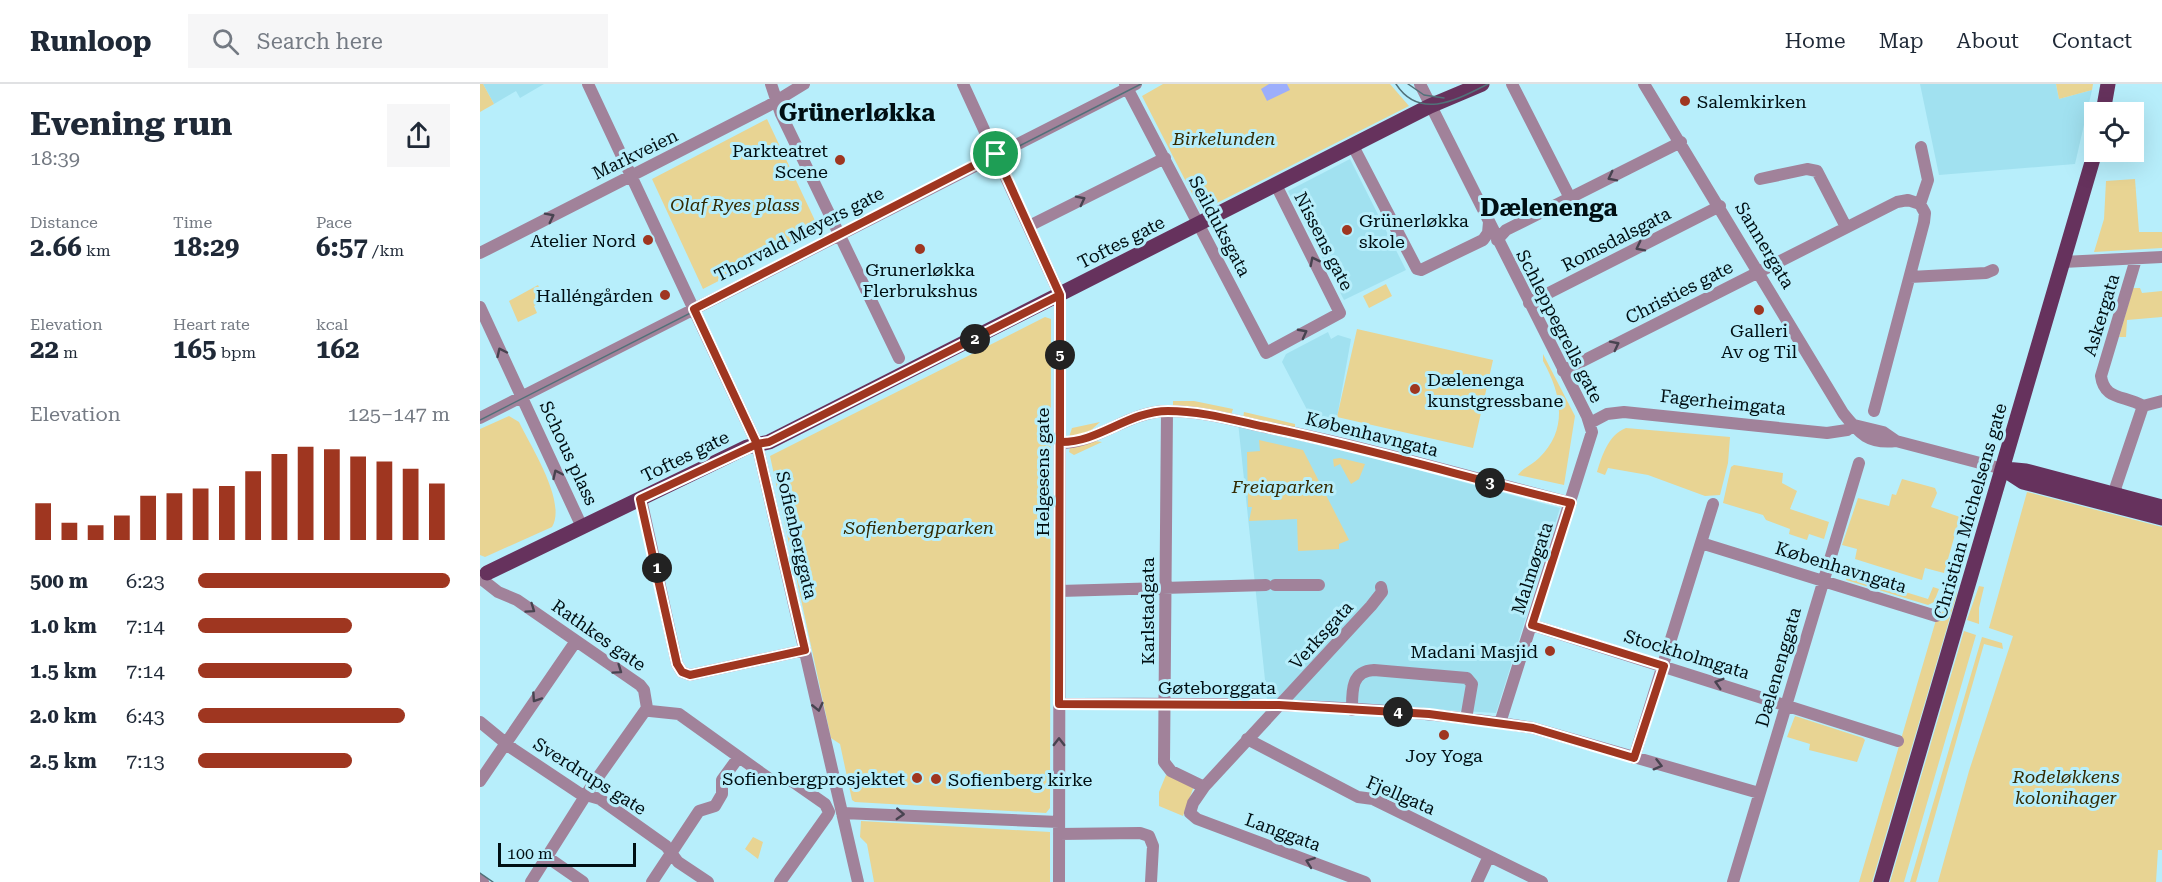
<!DOCTYPE html>
<html lang="en">
<head>
<meta charset="utf-8">
<style>
	:root { --surface:#fff; --page:#f6f6f7; --text:#1f2937; --muted:#747a83; --line:#e0e1e3; --accent:#9f3620 }
	body { margin:0; font-family:"Roboto Serif",serif; background:var(--page); color:var(--text); height:100vh; display:flex; flex-direction:column; font-size:22px; white-space:nowrap }
	* { box-sizing:border-box; margin:0 }
	p { font-size:20px; color:var(--muted) }
	.icon { flex:none; width:33px; height:33px; fill:none; stroke:currentColor; stroke-width:2; stroke-linecap:round; stroke-linejoin:round }
	.map { position:relative; flex:1; overflow:hidden }
	.details { display:flex; flex-direction:column; background:var(--surface); width:480px }
	.details>* { flex:none }
	.fabs { position:absolute; left:1604px; top:18px; display:grid; gap:12px }
	.fabs a { display:grid; place-items:center; width:60px; height:60px; border-radius:0px; background:var(--surface); box-shadow:0 6px 24px #0002; font-size:30px }
	.scale { position:absolute; left:18px; bottom:15px; width:138px; box-sizing:border-box; padding-left:6px; border:3px solid #000f13; border-top:0; font-size:16px; line-height:21px; white-space:nowrap; color:#000f13; -webkit-text-stroke:4px #b7eefb; paint-order:stroke }
	.pin { position:absolute; display:grid; place-items:center; width:51px; height:51px; color:#fff; margin:-26px; border:3px solid #fff; border-radius:50%; box-shadow:0 2px 6px #0007 }
	.km { position:absolute; width:30px; height:30px; margin:-15px; border-radius:50%; background:#222; color:#fff; font-size:16px; line-height:30px; text-align:center }
	.round { display:grid; place-items:center; flex:none; width:63px; height:63px; border-radius:0px; background:var(--page) }
	.summary { display:flex; align-items:center; justify-content:space-between; height:102px; padding:0 30px }
	h1 { font-size:33px; font-weight:700; line-height:45px }
	.stats { display:grid; grid-template-columns:repeat(3,1fr); gap:9px; height:102px; padding:6px 30px }
	.stats div { display:grid; align-content:center }
	.stats b { font-size:26px; font-weight:700 }
	.stats small { font-size:16px; font-weight:400 }
	.stats p { font-size:16px }
	.chart { height:168px; padding:12px 30px }
	.chart p { display:flex; justify-content:space-between }
	.chart svg { width:100%; height:108px; margin-top:6px; stroke:var(--accent); stroke-width:6 }
	ul { padding:0 30px; list-style:none; font-size:20px }
	li { display:grid; grid-template-columns:96px 72px 1fr; align-items:center; height:45px }
	li i { height:15px; border-radius:8px; background:var(--accent) }
	header { display:flex; align-items:center; gap:36px; box-sizing:border-box; height:84px; padding:0 30px; background:var(--surface); border-bottom:2px solid var(--line) }
	header strong { font-size:28px }
	nav { display:flex; gap:33px; margin-inline-start:auto; font-size:21px }
	.search { width:420px; height:54px; background:var(--page); display:flex; align-items:center; gap:15px; box-sizing:border-box; padding:0 21px; border-radius:0px; color:var(--muted); font-size:22px }
	main { display:flex; flex:1; min-height:0 }
	.map>svg:first-child { display:block }
</style>
</head>
<body>
<header>
<strong>Runloop</strong>
<div class="search"><svg class="icon" aria-label="search" viewBox="0 0 24 24"><circle cx="10" cy="10" r="6"/><path d="M15 15l6 6"/></svg>Search here</div>
<nav><a>Home</a><a>Map</a><a>About</a><a>Contact</a></nav>
</header>
<main>
<section class="details">
<div class="summary"><div><h1>Evening run</h1><p>18:39</p></div><a class="round"><svg class="icon" aria-label="share" viewBox="0 0 24 24"><path d="M12 15V3M7 8l5-5 5 5M5 13v7h14v-7"/></svg></a></div>
<div class="stats">
<div><p>Distance</p><b>2.66<small> km</small></b></div>
<div><p>Time</p><b>18:29</b></div>
<div><p>Pace</p><b>6:57<small> /km</small></b></div>
</div>
<div class="stats">
<div><p>Elevation</p><b>22<small> m</small></b></div>
<div><p>Heart rate</p><b>165<small> bpm</small></b></div>
<div><p>kcal</p><b>162</b></div>
</div>
<div class="chart"><p><span>Elevation</span>125–147 m</p>
<svg viewBox="0 0 160 44" preserveAspectRatio="none"><path d="M5 44V29M15 44V37M25 44V38M35 44V34M45 44V26M55 44V25M65 44V23M75 44V22M85 44V16M95 44V9M105 44V6M115 44V7M125 44V10M135 44V12M145 44V15M155 44V21"/></svg>
</div>
<ul>
<li><b>500 m</b>6:23<i style="width:100%"></i></li>
<li><b>1.0 km</b>7:14<i style="width:61%"></i></li>
<li><b>1.5 km</b>7:14<i style="width:61%"></i></li>
<li><b>2.0 km</b>6:43<i style="width:82%"></i></li>
<li><b>2.5 km</b>7:13<i style="width:61%"></i></li>
</ul>
</section>
<div class="map">
<svg width="1682" height="798" viewBox="0 0 1682 798">
	<rect width="100%" height="100%" fill="#b7eefb"/>
	<path fill="#a1e1f0" d="M3 0H64L40 14 36 7 14 20Z
		M1440 0H1576L1579 15 1612 6 1595 80 1459 91Z
		M870 75 926 186 864 216 808 107Z
		M848 248 851 255 858 251 871 255 855 345 834 339 802 278 806 270Z
		M758 338 1080 424 1016 629 787 615Z"/>
	<path fill="#e8d493" d="M0 0H3L14 20 0 28Z
		M683 0H910L929 22 721 127 662 12Z
		M1576 0H1613L1612 6 1579 15Z
		M287 35 339 145 223 205 172 95Z
		M1655 95 1659 148H1682V164L1614 168 1624 135 1626 97Z
		M906 200 912 212 889 224 883 212Z
		M58 201 65 216 54 222 57 229 38 238 29 217Z
		M1653 204H1660L1662 209 1682 207V233L1647 236 1646 253H1639Z
		M565 233 571 235 570 724 566 729 375 718 372 716 360 660 351 654 290 372Z
		M877 245 1013 276 993 364 857 333Z
		M1063 270 1095 332 1084 401 1038 391C1044 383 1052 381 1059 374 1089 345 1081 309 1063 277Z
		M693 317H714L753 325 751 331 693 322Z
		M764 328 815 340V345L763 334Z
		M29 332 39 338C51 363 87 418 72 443L5 473 0 471V345Z
		M620 338 609 348 589 353 592 344Z
		M1146 344 1250 353 1248 379 1240 411 1225 412 1168 391 1128 384 1125 391 1117 388C1122 372 1128 351 1146 344Z
		M779 356 823 366 869 456 859 460V465L818 467 817 435 769 437 772 423H768L767 368 780 367Z
		M615 357 622 358 594 371 589 368 590 364Z
		M860 374 885 380 879 395 871 400 860 380 854 383 853 375Z
		M1254 381 1303 389 1302 399 1317 407 1310 425 1349 438 1344 455 1329 450 1327 456 1309 450 1310 445 1286 436 1283 431 1243 419 1251 383Z
		M1422 395 1455 404 1457 409 1451 423 1480 433 1464 489 1445 484 1442 496 1375 475 1377 465 1362 461 1378 414 1409 422 1412 410 1416 411Z
		M1547 408 1682 443V766H1678L1676 798H1458L1489 687 1533 552 1509 544Z
		M1367 490 1448 515 1453 503 1459 505 1454 518 1448 521 1366 496Z
		M1476 495H1479L1476 513 1392 798H1379L1456 536 1467 522Z
		M1499 502 1504 503 1499 524V540L1487 536Z
		M1484 547 1496 551 1424 798H1410Z
		M1502 553 1522 559 1523 565 1504 560 1436 798H1430Z
		M1315 632 1383 654 1385 656 1377 678 1329 666 1330 660 1307 653Z
		M686 691 714 702 703 732 679 722V708Z
		M381 737 570 748V798H394L387 760 380 753Z
		M273 753 283 758 278 775 265 765Z"/>
	<path fill="#9caefc" d="M789 0H807L810 6 787 17 781 5Z"/>
	<g fill="none" stroke-linecap="round" stroke-linejoin="round">
		<path stroke="#9caefc" stroke-width="3" d="M243 193 325 152"/>
		<path stroke="#a1829a" stroke-width="12" d="M108 0 277 360 378 798
			M291 0 301 30 419 274
			M483 0 580 211 579 798
			M645 0 786 269 860 229 796 101
			M940 0 1107 332 1112 348 1020 639
			M1032 0 1090 114
			M1164 0 1363 329C1380 350 1388 360 1416 357
			M873 62 937 185 941 186 1003 156 1008 149 1009 138
			M1280 95 1327 85 1337 87 1366 143
			M1440 120 1448 96 1441 63
			M549 142 685 74
			M1017 156 1026 146 1201 58
			M0 169 288 22 324 0
			M1583 178 1682 173
			M1430 193 1506 189 1513 186
			M1049 219 1240 122
			M0 223 102 443
			M1083 287 1417 118 1428 116 1440 120
			M1663 322 1682 317
			M687 327 684 678 691 687 724 703
			M1394 327 1444 138 1445 129 1440 120
			M0 334 656 0
			M1110 339 1127 330 1144 328 1347 349 1367 346 1374 341 1403 348 1416 357 1523 385
			M580 359C619 359 648 327 688 327 724 327 759 338 795 345 894 365 993 394 1091 419
			M1636 411V402L1663 322C1644 311 1624 316 1621 292L1656 175
			M161 415 197 580 202 588 210 591 325 566
			M1221 459 1456 532
			M4 497 18 508 37 516 160 601 164 606 167 624 170 627 199 630 291 696 312 697 345 720 349 728 347 732 300 798
			M795 501H839
			M580 507 786 501
			M1052 541 1418 657
			M579 620C736 619 897 618 1053 644L1279 709
			M872 626C872 607 871 587 894 586L987 594 992 600 986 635
			M0 638 33 665 99 709 120 715 186 762 198 778 228 798
			M767 655 878 713 893 715 1062 798
			M1154 674 1233 420
			M0 697 96 557
			M362 729 579 738
			M579 750 660 749 669 752 673 762 671 798
			M67 773 103 798
			M0 796 3 798
			M51 798 111 703 167 624
			M172 798 219 727 235 722 242 710V696L258 674
			M885 798 717 735 710 729 713 719 724 703 891 522 902 508 901 503
			M997 798 1009 772
			M1253 798 1379 379"/>
		<path stroke="#66325d" stroke-width="15" d="M1623 28 1628 0
			M1523 385 1543 398 1682 434
			M1525 385 1546 387 1682 423
			M7 489 267 363 289 358 950 22 1002 0
			M1401 798 1615 68"/>
		<path stroke="#517179" stroke-width="1.5" d="M916 0C940 37 978 15 1008 0
			M928 0 944 11 964 14
			M0 336 661 0
			M0 789 13 798"/>
	</g>
	<defs><path id="oneway-chevron" d="M-2-3.5L2.5 0L-2 3.5" fill="none" stroke-width="1.6" stroke-linecap="round" stroke-linejoin="round" transform="scale(1.5)"/></defs>
	<g stroke="#484350">
		<use href="#oneway-chevron" transform="translate(1132 93) rotate(153)"/>
		<use href="#oneway-chevron" transform="translate(601 116) rotate(-27)"/>
		<use href="#oneway-chevron" transform="translate(70 133) rotate(-27)"/>
		<use href="#oneway-chevron" transform="translate(1160 163) rotate(153)"/>
		<use href="#oneway-chevron" transform="translate(834 177) rotate(-117)"/>
		<use href="#oneway-chevron" transform="translate(823 249) rotate(-28)"/>
		<use href="#oneway-chevron" transform="translate(1135 261) rotate(-27)"/>
		<use href="#oneway-chevron" transform="translate(21 268) rotate(-115)"/>
		<use href="#oneway-chevron" transform="translate(77 390) rotate(-115)"/>
		<use href="#oneway-chevron" transform="translate(51 525) rotate(35)"/>
		<use href="#oneway-chevron" transform="translate(138 586) rotate(35)"/>
		<use href="#oneway-chevron" transform="translate(1239 599) rotate(-163)"/>
		<use href="#oneway-chevron" transform="translate(56 614) rotate(124)"/>
		<use href="#oneway-chevron" transform="translate(338 623) rotate(77)"/>
		<use href="#oneway-chevron" transform="translate(579 658) rotate(-90)"/>
		<use href="#oneway-chevron" transform="translate(1178 681) rotate(15)"/>
		<use href="#oneway-chevron" transform="translate(420 730) rotate(3)"/>
		<use href="#oneway-chevron" transform="translate(830 778) rotate(-160)"/>
	</g>
	<g fill="none" stroke-linecap="round" stroke-linejoin="round">
		<defs>
			<path id="route" d="M516 70 214 225 277 360 160 415 197 580 202 588 210 591 325 566 277 360 289 358 580 211V358C619 359 648 327 688 327 723 327 756 337 790 344 892 365 991 395 1091 419L1052 541 1184 582 1154 674 1053 644 949 630 799 621 579 620C579 487 579 354 580 221V211L516 70"/>
		</defs>
		<use href="#route" stroke="#fff" stroke-width="12"/>
		<use href="#route" stroke="#9f3620" stroke-width="8"/>
	</g>
	<g fill="#9f3620" stroke="#b7eefb" stroke-width="2">
		<circle cx="1205" cy="17" r="6"/>
		<circle cx="360" cy="76" r="6"/>
		<circle cx="867" cy="146" r="6"/>
		<circle cx="168" cy="156" r="6"/>
		<circle cx="440" cy="165" r="6"/>
		<circle cx="185" cy="211" r="6"/>
		<circle cx="1279" cy="226" r="6"/>
		<circle cx="935" cy="305" r="6"/>
		<circle cx="1070" cy="567" r="6"/>
		<circle cx="964" cy="651" r="6"/>
		<circle cx="437" cy="694" r="6"/>
		<circle cx="456" cy="695" r="6"/>
	</g>
	<g text-anchor="middle" dominant-baseline="central" stroke-width="6" stroke-linejoin="round" paint-order="stroke">
		<g font-size="18" fill="#000f13" stroke="#b7eefb" text-anchor="end">
			<text x="1217" y="17" text-anchor="start">Salemkirken</text>
			<text x="348" y="66">Parkteatret<tspan x="348" dy="21">Scene</tspan></text>
			<text x="879" y="136" text-anchor="start">Grünerløkka<tspan x="879" dy="21">skole</tspan></text>
			<text x="156" y="156">Atelier Nord</text>
			<text x="440" y="185" text-anchor="middle">Grunerløkka<tspan x="440" dy="21">Flerbrukshus</tspan></text>
			<text x="173" y="211">Halléngården</text>
			<text x="1279" y="246" text-anchor="middle">Galleri<tspan x="1279" dy="21">Av og Til</tspan></text>
			<text x="947" y="295" text-anchor="start">Dælenenga<tspan x="947" dy="21">kunstgressbane</tspan></text>
			<text x="1058" y="567">Madani Masjid</text>
			<text x="964" y="671" text-anchor="middle">Joy Yoga</text>
			<text x="425" y="694">Sofienbergprosjektet</text>
			<text x="468" y="695" text-anchor="start">Sofienberg kirke</text>
		</g>
		<g font-size="18" font-style="italic" fill="#332901" stroke="#b7eefb">
			<text x="744" y="54">Birkelunden</text>
			<text x="255" y="120">Olaf Ryes plass</text>
			<text x="803" y="402">Freiaparken</text>
			<text x="439" y="443">Sofienbergparken</text>
			<text x="1586" y="692">Rodeløkkens<tspan x="1586" dy="21">kolonihager</tspan></text>
		</g>
		<g font-size="18" fill="#000f13" stroke="#b7eefb">
			<text transform="translate(155 70) rotate(-26)">Markveien</text>
			<text transform="translate(740 142) rotate(62)">Seilduksgata</text>
			<text transform="translate(319 150) rotate(-27)">Thorvald Meyers gate</text>
			<text transform="translate(1136 155) rotate(-27)">Romsdalsgata</text>
			<text transform="translate(844 157) rotate(63)">Nissens gate</text>
			<text transform="translate(641 158) rotate(-27)">Toftes gate</text>
			<text transform="translate(1285 161) rotate(59)">Sannergata</text>
			<text transform="translate(1199 208) rotate(-27)">Christies gate</text>
			<text transform="translate(1621 231) rotate(-73)">Askergata</text>
			<text transform="translate(1080 242) rotate(63)">Schleppegrells gate</text>
			<text transform="translate(1243 318) rotate(6)">Fagerheimgata</text>
			<text transform="translate(892 350) rotate(14)">Københavngata</text>
			<text transform="translate(89 369) rotate(65)">Schous plass</text>
			<text transform="translate(205 372) rotate(-26)">Toftes gate</text>
			<text transform="translate(562 388) rotate(-90)">Helgesens gate</text>
			<text transform="translate(1490 427) rotate(-74)">Christian Michelsens gate</text>
			<text transform="translate(317 451) rotate(77)">Sofienberggata</text>
			<text transform="translate(1361 483) rotate(17)">Københavngata</text>
			<text transform="translate(1052 484) rotate(-72)">Malmøgata</text>
			<text transform="translate(667 527) rotate(-90)">Karlstadgata</text>
			<text transform="translate(119 551) rotate(35)">Rathkes gate</text>
			<text transform="translate(841 551) rotate(-48)">Verksgata</text>
			<text transform="translate(1207 570) rotate(17)">Stockholmgata</text>
			<text transform="translate(1298 583) rotate(-74)">Dælenenggata</text>
			<text x="737" y="603">Gøteborggata</text>
			<text transform="translate(110 692) rotate(32)">Sverdrups gate</text>
			<text transform="translate(921 711) rotate(23)">Fjellgata</text>
			<text transform="translate(803 748) rotate(20)">Langgata</text>
		</g>
		<g font-size="24" font-weight="bold" fill="#000f13" stroke="#b7eefb">
			<text x="377" y="29">Grünerløkka</text>
			<text x="1069" y="124">Dælenenga</text>
		</g>
	</g>
</svg>
<div class="fabs">
<a><svg class="icon" aria-label="locate" viewBox="0 0 24 24"><circle cx="12" cy="12" r="6"/><path d="M12 2v4M12 18v4M2 12h4M18 12h4"/></svg></a>
</div>
<div class="scale">100 m</div>
<div class="pin" style="left:516px;top:70px;background:#1e9e55"><svg class="icon" aria-label="arrive" viewBox="0 0 24 24"><path d="M6 21V4h12l-3 4 3 4H6"/></svg></div>
<b class="km" style="left:177px;top:484px">1</b>
<b class="km" style="left:495px;top:255px">2</b>
<b class="km" style="left:1010px;top:399px">3</b>
<b class="km" style="left:918px;top:628px">4</b>
<b class="km" style="left:580px;top:271px">5</b>
</div>
</main>
</body>
</html>
